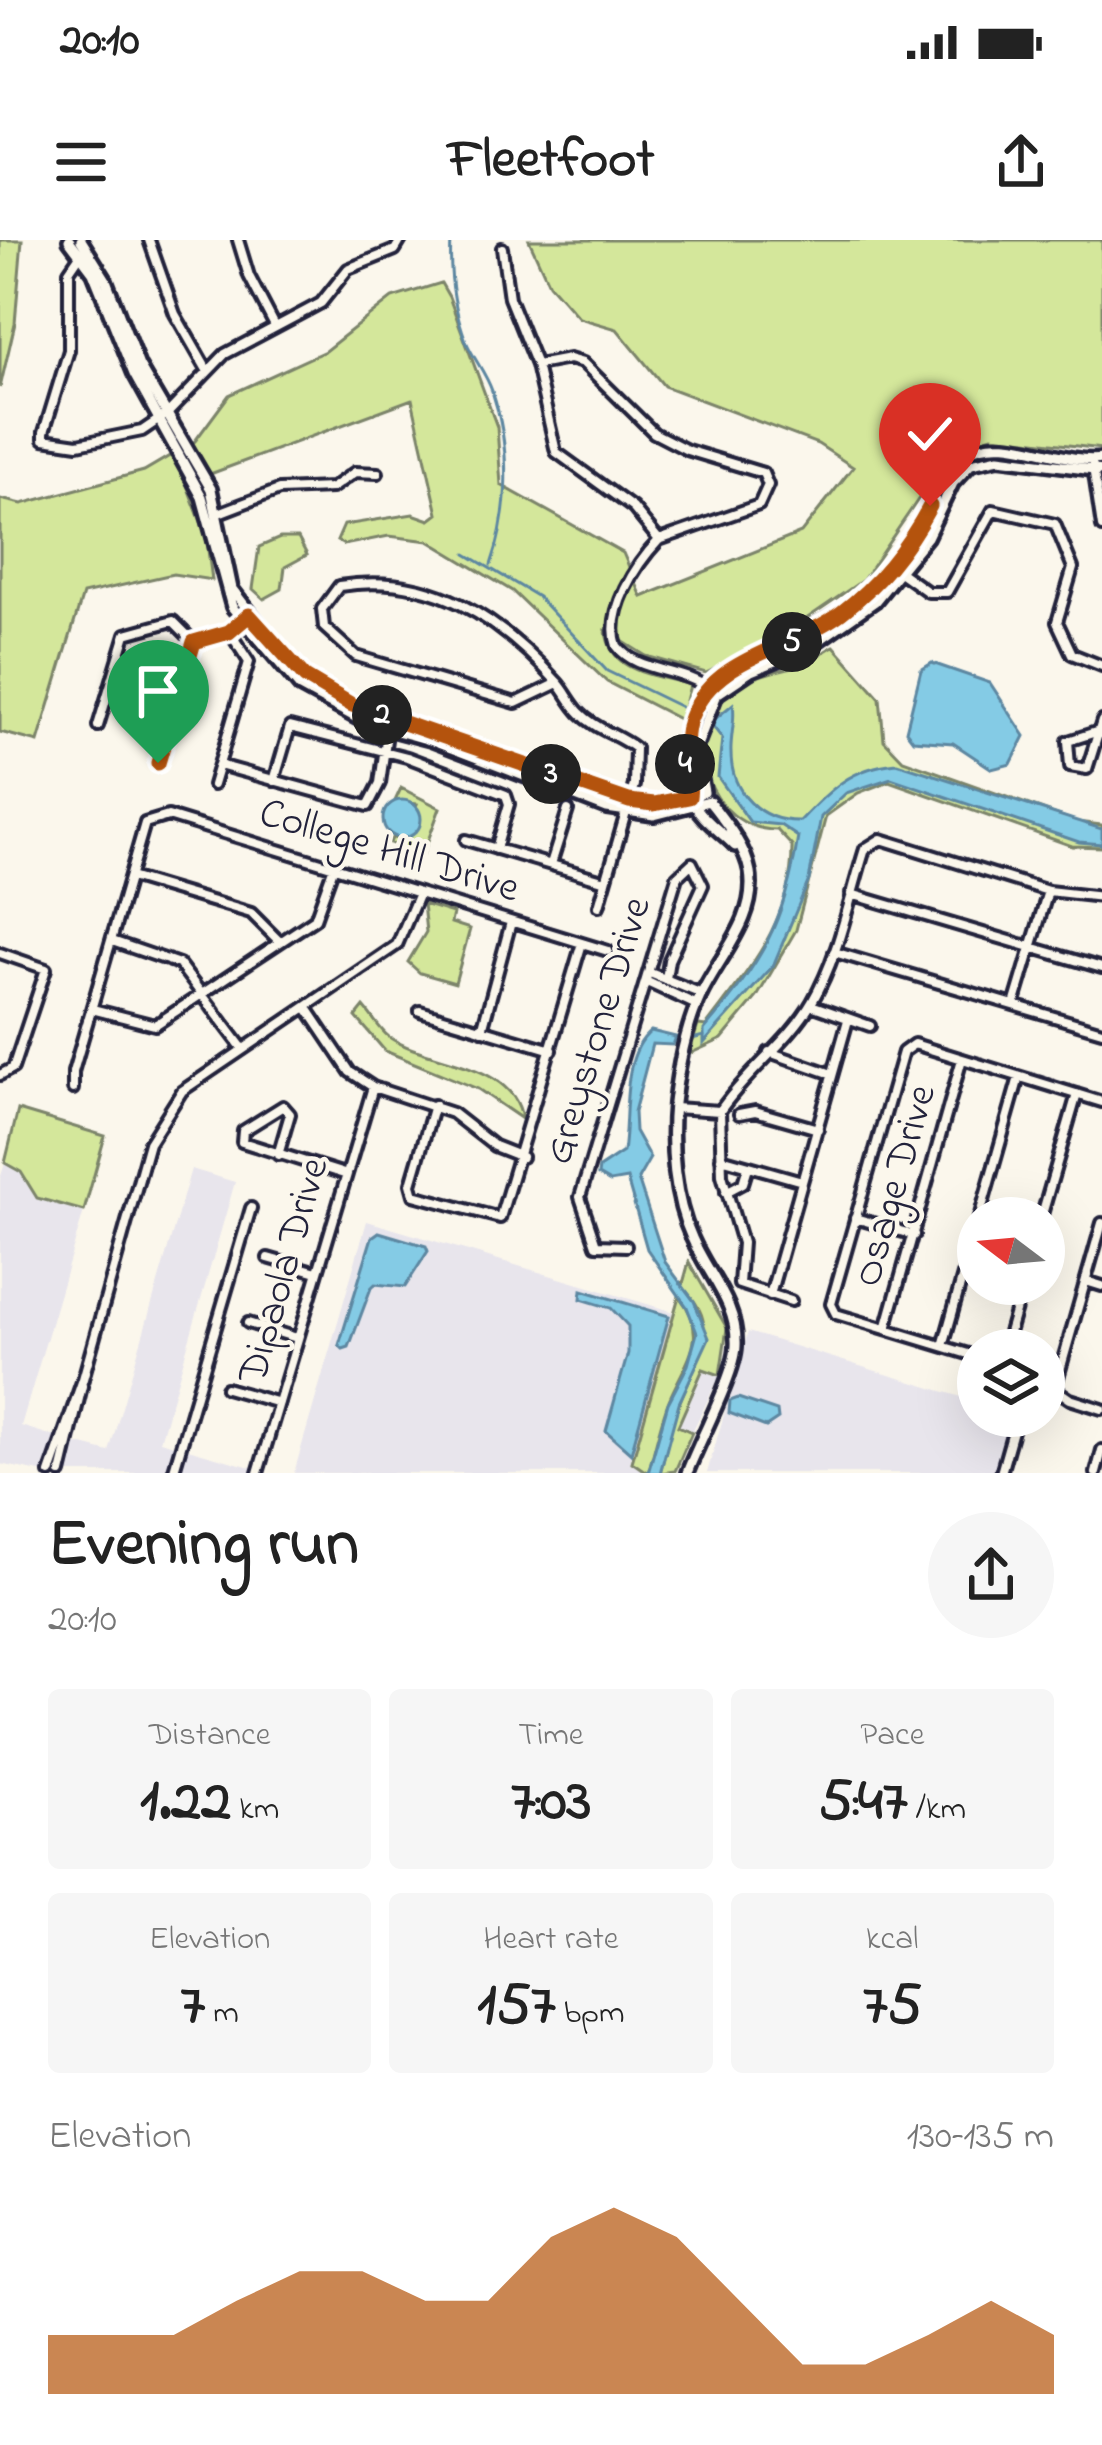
<!DOCTYPE html>
<html lang="en">
<head>
<meta charset="utf-8">
<style>
	:root { --surface:#fff; --page:#f6f6f6; --text:#222; --muted:#767676; --accent:#b45309 }
	body { margin:0; font-family:"Indie Flower",sans-serif; background:var(--page); color:var(--text); height:100vh; display:flex; flex-direction:column; font-size:45px; white-space:nowrap }
	* { box-sizing:border-box; margin:0 }
	p { font-size:39px; color:var(--muted) }
	.icon { flex:none; width:66px; height:66px; fill:none; stroke:currentColor; stroke-width:2; stroke-linecap:round; stroke-linejoin:round }
	.map { position:relative; height:1233px; overflow:hidden }
	.drawer { display:flex; flex-direction:column; background:var(--surface); flex:1 }
	.drawer>* { flex:none }
	.needle { width:78px; rotate:286deg }
	.fabs { position:absolute; left:957px; top:957px; display:grid; gap:24px }
	.fabs a { display:grid; place-items:center; width:108px; height:108px; border-radius:50%; background:var(--surface); box-shadow:0 12px 48px #0002; font-size:60px }
	.pin { position:absolute; display:grid; place-items:center; width:102px; height:102px; color:#fff; margin:-123px -51px; border-radius:50% 50% 50% 0; rotate:-45deg; box-shadow:0 0 12px #0007 }
	.pin .icon { rotate:45deg }
	.km { position:absolute; width:60px; height:60px; margin:-30px; border-radius:50%; background:#222; color:#fff; font-size:33px; line-height:60px; text-align:center }
	.round { display:grid; place-items:center; flex:none; width:126px; height:126px; border-radius:63px; background:var(--page) }
	.summary { display:flex; align-items:center; justify-content:space-between; height:204px; padding:0 48px }
	h1 { font-size:66px; font-weight:800; line-height:90px }
	.metrics { display:grid; grid-template-columns:repeat(3,1fr); gap:18px; height:204px; padding:12px 48px }
	.metrics div { display:grid; align-content:center; border-radius:12px; background:var(--page); text-align:center }
	.metrics b { font-size:60px; font-weight:800 }
	.metrics small { font-size:33px; font-weight:400 }
	.metrics p { font-size:33px }
	.chart { height:336px; padding:24px 48px }
	.chart p { display:flex; justify-content:space-between }
	.chart svg { width:100%; height:216px; margin-top:12px; fill:var(--accent); opacity:.7 }
	.status { display:flex; justify-content:space-between; align-items:center; height:84px; padding:0 60px; background:var(--surface); direction:ltr }
	.status svg { height:33px; fill:currentColor }
	header { display:flex; justify-content:space-between; align-items:center; height:156px; padding:0 48px; background:var(--surface); font-size:54px; font-weight:800 }
	.map>svg:first-child { display:block }
</style>
</head>
<body>
<div class="status"><b>20:10</b><svg viewBox="0 0 49 12"><path d="M0 12V9h3v3zM5 12V6h3v6zM10 12V3h3v9zM15 12V0h3v12zM26 1h20v11H26zM47 4h2v5h-2z"/></svg></div>
<header><svg class="icon" aria-label="menu" viewBox="0 0 24 24"><path d="M4 6h16M4 12h16M4 18h16"/></svg>Fleetfoot<svg class="icon" aria-label="share" viewBox="0 0 24 24"><path d="M12 15V3M7 8l5-5 5 5M5 13v7h14v-7"/></svg></header>
<div class="map">
<svg width="1102" height="1233" viewBox="0 0 1102 1233">
	<rect width="100%" height="100%" fill="#fbf7ec"/>
	<filter id="ink" filterUnits="userSpaceOnUse"><feTurbulence type="fractalNoise" baseFrequency=".00833" numOctaves="2"/><feDisplacementMap in="SourceGraphic" scale="24" xChannelSelector="R" yChannelSelector="G"/><feConvolveMatrix kernelMatrix="1 2 1 2 8 2 1 2 1" color-interpolation-filters="sRGB"/></filter>
	<g filter="url(#ink)">
		<path fill="#e8e5ec" d="M5 923 21 932 37 958 84 971 21 1186 56 1197 45 1233 0 1224V939Z
			M191 929 235 942 160 1201 254 1228 252 1233H66L75 1203 109 1212Z
			M367 981 674 1072 632 1221 646 1233H294Z
			M748 1092 978 1162V1176H1010L993 1233H707Z
			M704 1129 720 1135 692 1192 678 1187Z"/>
		<path fill="#d4e79b" stroke="#7b846b" stroke-width="3" d="M0 0H22L15 83 0 148Z
			M529 0H1102V209L992 196 952 210 863 340 777 399 706 433 646 416 606 391C611 435 656 434 690 445L681 480 607 442 512 351 429 301 389 296 344 305 337 301 344 285 413 274 430 280 438 274 412 159 186 243 206 295 212 340 173 334 83 354 38 502 0 492V259L22 264 144 231 195 201 229 155 325 111 392 58 441 43 449 57 497 187 501 245 623 313 642 357 801 293 853 227 818 204 664 146 617 89 579 78 549 44Z
			M280 298H298L307 315 285 327 282 349 264 359 253 349 259 307Z
			M834 406 880 458 884 500 903 520 1077 582 1102 585V607L1072 606 889 541 858 553 826 576 796 690 757 757 722 799 689 814 698 785 706 786C748 730 793 681 792 606L777 590C708 590 677 496 731 451 751 435 778 431 801 425 812 422 823 411 834 406Z
			M401 548 440 568 423 614 390 603 392 598 402 599 417 564 395 561Z
			M423 664 453 673 451 683 470 689 455 743 420 733 408 722 426 692Z
			M364 767C372 776 380 790 389 797 427 824 514 821 522 879L478 849 385 811 356 777Z
			M18 870 105 896 84 971 37 958 21 932 5 923Z
			M689 1022 727 1088 720 1135 703 1129 678 1186 692 1192 675 1231 660 1233C666 1211 670 1188 678 1167 694 1121 726 1088 682 1047Z
			M679 1056C711 1097 686 1120 669 1160 660 1183 655 1209 648 1233L632 1222Z"/>
		<path fill="#84cbe5" stroke="#5d87a1" stroke-width="3" d="M932 423 990 443 1025 496 1011 524 992 529 953 503 913 500 906 491 921 430Z
			M733 464C736 479 730 497 731 513 731 553 760 582 800 581 829 550 852 527 897 523L1102 589V604L1079 602 891 538 846 553 821 577 809 640 773 726 704 803V790C760 725 785 683 798 597L780 585 750 582 718 537 722 498 710 483Z
			M383 579a19 19 0 1 1 38 0a19 19 0 1 1-38 0Z
			M651 791 676 797 673 805 652 804 634 872 635 891 650 918 638 939 665 1022 694 1061 709 1098 679 1163 660 1233H648L668 1163 688 1125 697 1093 687 1067 647 1009 627 939 610 942 598 935 599 928 623 912C629 877 620 816 651 791Z
			M379 992 426 1006 428 1011 405 1047 375 1044 371 1048 349 1107 343 1109 339 1105 372 997Z
			M582 1050 669 1076 631 1213 606 1191 628 1113V1086L611 1068 581 1059Z
			M738 1158 777 1171 778 1179 766 1187 729 1173 730 1161Z"/>
		<g fill="none" stroke-linecap="round" stroke-linejoin="round">
			<path stroke="#5d87a1" stroke-width="3" d="M451 0C449 34 454 69 466 101 473 118 486 133 492 151 511 207 510 270 491 325
				M466 314 538 357 607 431 681 467
				M692 799 704 796"/>
			<defs>
				<path id="minor" d="M149 0 175 74 207 130
					M238 0 249 36 275 86
					M502 8 509 58 536 125 556 212 633 268 659 300C636 324 605 372 617 406 637 433 681 427 711 450
					M82 12 69 31V110L44 192V199L78 204 142 191 167 174 225 114 321 63 348 29 395 10 401 0
					M537 125 569 119 583 123 654 193 687 210 763 233 768 245 759 265 659 300
					M1093 227 1102 287
					M216 274 279 250 332 248 355 232 378 233
					M897 330 928 352H947L993 270 1055 284 1073 328 1057 382 1072 414 1102 426
					M558 443 516 463 356 416 324 387 322 369 339 346C430 331 499 377 558 443 566 452 571 464 580 473 595 489 618 495 635 508L634 545 599 666
					M98 486 126 394 173 381 194 402
					M1099 491 1068 501 1070 526 1087 529 1102 481
					M158 523 194 402 229 391 243 380
					M219 525 368 566 380 543 389 478
					M274 541 290 487 407 517 506 555 509 564 496 609
					M213 545 249 422 229 391
					M466 600 606 641
					M551 624 568 570
					M130 637 251 673 279 701
					M851 654 1102 728
					M112 701 179 724 243 809
					M834 712 1102 791
					M0 713 46 729 13 828 0 835
					M650 733 702 754
					M647 742 697 765
					M811 765 870 786
					M1014 765 1048 651
					M307 768 350 832 373 847 452 873 494 906 522 917
					M92 769 155 785 315 679 334 626
					M420 771 552 810
					M482 790 511 682
					M769 812 832 834
					M73 849V832L145 583 168 576 608 711
					M434 865 411 944 414 955 500 978 582 703
					M674 868 720 871
					M720 871C746 832 789 802 812 762 839 716 849 659 865 609L881 599 1048 651 1102 657
					M720 871 722 935 742 1003 739 1044 791 1061
					M739 874 755 871 818 889
					M278 915 290 874 283 866 243 891 242 902 344 934
					M721 918 802 941
					M726 952 743 943 748 927
					M855 978 914 995
					M979 978 1019 837
					M1041 978 1077 854
					M626 1006 596 1005 580 957 677 637 692 623 703 645 669 720 666 739
					M268 1018 317 1032
					M1086 1041 1102 1046
					M770 1055 848 780
					M248 1083 297 1098
					M886 1089 962 819
					M943 1106 978 982
					M1004 1110 1023 1044
					M978 1117 836 1074 831 1064 903 812 914 804 1102 862
					M1044 1141 1070 1159 1102 1169
					M226 1148 279 1163
					M1055 1148 1102 983
					M50 1233 83 1139 149 903 182 851 397 705 419 653
					M61 1233 82 1146
					M173 1233 251 968
					M258 1233 373 847
					M1001 1233 1016 1180
					M1096 1233 1102 1210"/>
				<path id="tertiary" d="M69 0 93 32 134 134 202 257 232 367 300 447 366 483 431 500 607 568 654 575 709 561C725 582 745 605 750 632 758 679 718 717 700 757 685 790 678 828 674 863 670 906 674 959 692 998 708 1035 738 1064 736 1106 735 1134 699 1201 687 1233
					M81 0 106 40 139 126 211 249 232 349 282 414 305 437 352 465 629 561 654 564 704 552 696 508 717 454 751 431 808 408 875 361 927 297 953 243 971 224 999 218 1102 231
					M735 606C723 593 705 582 696 567 688 555 686 536 685 522 676 414 812 410 872 346 889 328 905 309 918 288 933 263 939 228 967 212 1007 190 1059 225 1102 219"/>
			</defs>
			<use href="#minor" stroke="#22223b" stroke-width="16"/>
			<use href="#tertiary" stroke="#22223b" stroke-width="18"/>
			<use href="#minor" stroke="#fbf7ec" stroke-width="8"/>
			<use href="#tertiary" stroke="#fbf7ec" stroke-width="9"/>
		</g>
	</g>
	<g fill="none" stroke-linecap="round" stroke-linejoin="round" filter="url(#ink)">
		<defs>
			<path id="route" d="M158 523 194 402 229 392 249 375 305 437 352 465 629 561 654 564 689 557C693 534 680 505 691 477 715 415 792 409 841 373 879 344 908 307 930 266"/>
		</defs>
		<use href="#route" stroke="#fff" stroke-width="24"/>
		<use href="#route" stroke="#b45309" stroke-width="15"/>
	</g>
	<g text-anchor="middle" dominant-baseline="central" stroke-width="9" stroke-linejoin="round" paint-order="stroke">
		<g font-size="42" fill="#22223b" stroke="#fbf7ec">
			<text transform="translate(389 612) rotate(17)">College Hill Drive</text>
			<text transform="translate(599 791) rotate(-73)">Greystone Drive</text>
			<text transform="translate(896 946) rotate(-74)">Osage Drive</text>
			<text transform="translate(285 1031) rotate(-74)">Dipaola Drive</text>
		</g>
	</g>
</svg>
<div class="fabs">
<a><svg class="needle" viewBox="-14 -14 28 28"><path d="M0-13l5 13h-10z" fill="#e53935"/><path d="M0 13l5-13h-10z" fill="#767676"/></svg></a>
<a><svg class="icon" aria-label="layers" viewBox="0 0 24 24"><path d="M12 4l9 5-9 5-9-5zM3 14l9 5 9-5"/></svg></a>
</div>
<div class="pin" style="left:158px;top:523px;background:#1e9e55"><svg class="icon" aria-label="arrive" viewBox="0 0 24 24"><path d="M6 21V4h12l-3 4 3 4H6"/></svg></div>
<div class="pin" style="left:930px;top:266px;background:#d93025"><svg class="icon" aria-label="check" viewBox="0 0 24 24"><path d="M5 12l5 5 9-10"/></svg></div>
<b class="km" style="left:382px;top:475px">2</b>
<b class="km" style="left:551px;top:534px">3</b>
<b class="km" style="left:685px;top:524px">4</b>
<b class="km" style="left:792px;top:402px">5</b>
</div>
<section class="drawer">
<div class="summary"><div><h1>Evening run</h1><p>20:10</p></div><a class="round"><svg class="icon" aria-label="share" viewBox="0 0 24 24"><path d="M12 15V3M7 8l5-5 5 5M5 13v7h14v-7"/></svg></a></div>
<div class="metrics">
<div><p>Distance</p><b>1.22<small> km</small></b></div>
<div><p>Time</p><b>7:03</b></div>
<div><p>Pace</p><b>5:47<small> /km</small></b></div>
</div>
<div class="metrics">
<div><p>Elevation</p><b>7<small> m</small></b></div>
<div><p>Heart rate</p><b>157<small> bpm</small></b></div>
<div><p>kcal</p><b>75</b></div>
</div>
<div class="chart"><p><span>Elevation</span>130–135 m</p>
<svg viewBox="0 0 160 44" preserveAspectRatio="none"><path d="M0 44V32L10 32L20 32L30 25L40 19L50 19L60 25L70 25L80 12L90 6L100 12L110 25L120 38L130 38L140 32L150 25L160 32V44z"/></svg>
</div>
</section>
</body>
</html>
